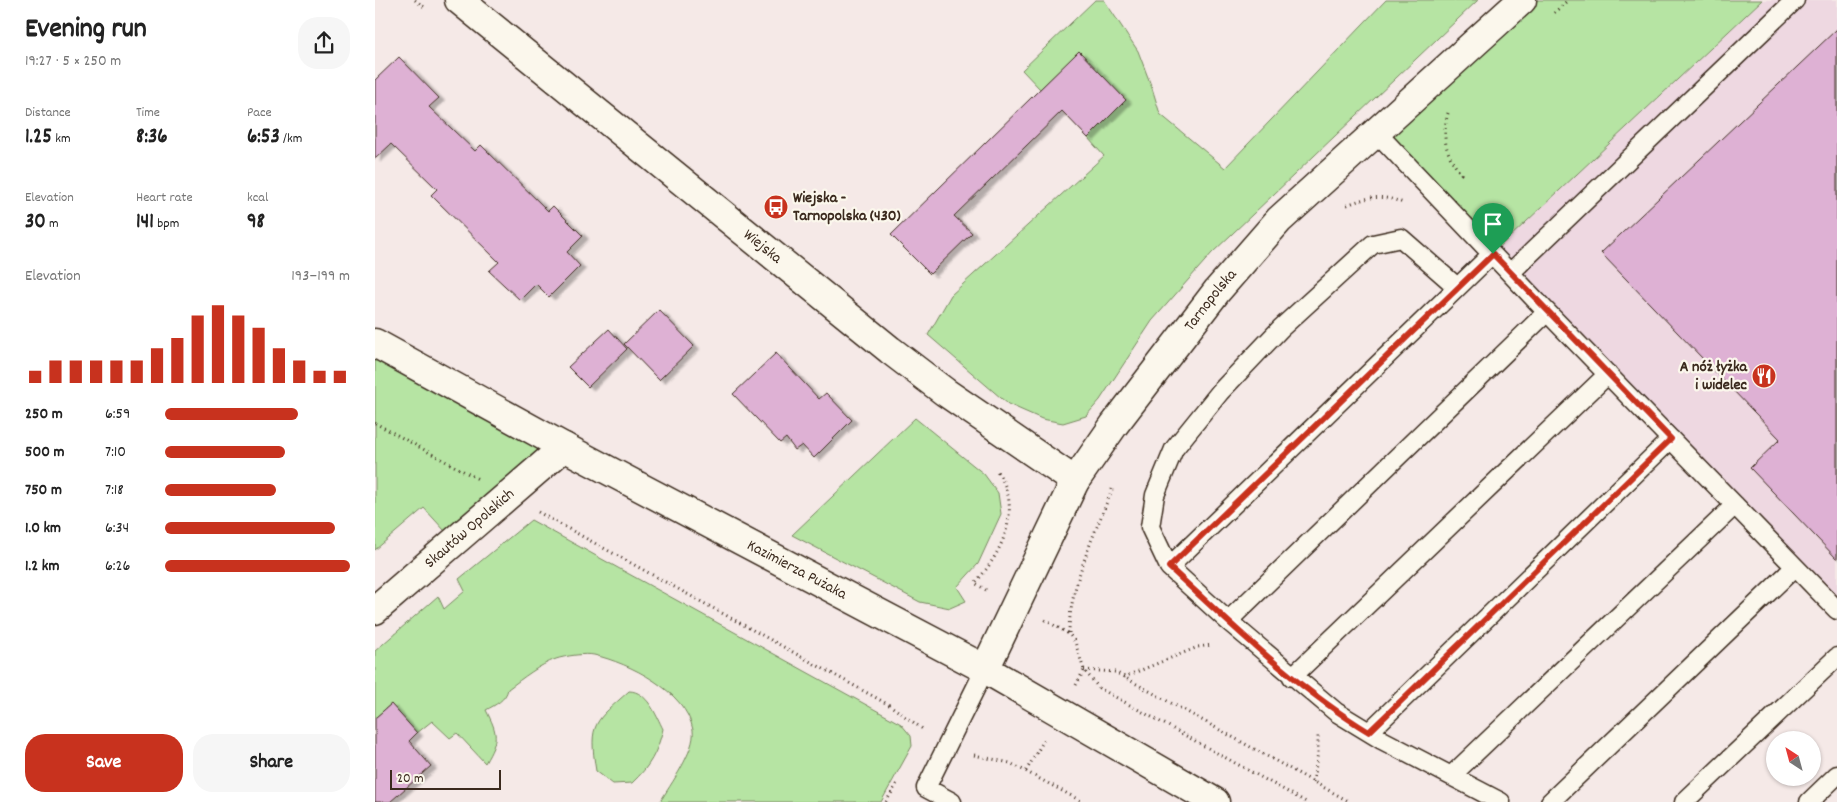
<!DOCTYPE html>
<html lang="en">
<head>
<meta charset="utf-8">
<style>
	:root { --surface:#fff; --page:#f6f6f6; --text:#222; --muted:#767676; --accent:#c8321e }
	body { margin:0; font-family:Dekko,sans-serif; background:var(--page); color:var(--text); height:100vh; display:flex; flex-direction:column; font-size:19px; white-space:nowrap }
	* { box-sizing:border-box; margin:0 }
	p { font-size:16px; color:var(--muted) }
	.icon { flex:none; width:28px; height:28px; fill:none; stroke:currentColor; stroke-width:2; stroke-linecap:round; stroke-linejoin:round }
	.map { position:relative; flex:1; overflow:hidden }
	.panel { display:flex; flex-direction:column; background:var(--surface); width:375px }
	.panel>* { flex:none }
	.needle { width:32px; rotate:324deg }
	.tools { position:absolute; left:1391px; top:731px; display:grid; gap:10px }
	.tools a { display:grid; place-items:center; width:55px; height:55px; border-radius:50%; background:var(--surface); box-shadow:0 1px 4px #0004; font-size:25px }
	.scale { position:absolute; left:15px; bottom:12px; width:111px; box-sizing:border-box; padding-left:5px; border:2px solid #3b2a1e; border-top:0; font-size:14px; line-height:18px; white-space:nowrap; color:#3b2a1e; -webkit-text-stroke:4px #fbf7ec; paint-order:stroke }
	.pin { position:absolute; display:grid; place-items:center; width:42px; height:42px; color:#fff; margin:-51px -21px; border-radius:50% 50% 50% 0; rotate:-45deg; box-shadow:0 0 5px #0007 }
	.pin .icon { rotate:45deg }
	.round { display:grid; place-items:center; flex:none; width:52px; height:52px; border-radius:20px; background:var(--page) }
	.summary { display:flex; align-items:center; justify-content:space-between; height:85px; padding:0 25px }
	h1 { font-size:28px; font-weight:800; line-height:38px }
	.metrics { display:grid; grid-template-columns:repeat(3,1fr); gap:8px; height:85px; padding:5px 25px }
	.metrics div { display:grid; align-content:center }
	.metrics b { font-size:21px; font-weight:800 }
	.metrics small { font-size:14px; font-weight:400 }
	.metrics p { font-size:14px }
	.chart { height:140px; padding:10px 25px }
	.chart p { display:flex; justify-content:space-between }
	.chart svg { width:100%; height:90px; margin-top:5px; stroke:var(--accent); stroke-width:6 }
	.cta { display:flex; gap:10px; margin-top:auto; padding:10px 25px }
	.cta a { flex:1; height:58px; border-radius:20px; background:var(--accent); color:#fff; font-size:20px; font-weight:800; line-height:58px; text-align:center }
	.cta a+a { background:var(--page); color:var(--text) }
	ul { padding:0 25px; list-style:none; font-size:16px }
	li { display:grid; grid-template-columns:80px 60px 1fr; align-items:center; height:38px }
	li i { height:12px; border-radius:6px; background:var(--accent) }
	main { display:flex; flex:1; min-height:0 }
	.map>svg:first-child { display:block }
</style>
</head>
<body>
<main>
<section class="panel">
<div class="summary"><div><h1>Evening run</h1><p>19:27 · 5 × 250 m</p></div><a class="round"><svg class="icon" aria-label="share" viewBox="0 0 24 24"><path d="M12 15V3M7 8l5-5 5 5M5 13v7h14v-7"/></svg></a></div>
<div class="metrics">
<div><p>Distance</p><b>1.25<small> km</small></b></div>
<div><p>Time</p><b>8:36</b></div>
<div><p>Pace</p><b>6:53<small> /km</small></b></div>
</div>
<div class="metrics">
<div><p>Elevation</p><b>30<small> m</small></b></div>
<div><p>Heart rate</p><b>141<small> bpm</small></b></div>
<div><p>kcal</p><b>98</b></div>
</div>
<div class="chart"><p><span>Elevation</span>193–199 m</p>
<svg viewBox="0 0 160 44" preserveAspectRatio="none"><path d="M5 44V38M15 44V33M25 44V33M35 44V33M45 44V33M55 44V33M65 44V27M75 44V22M85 44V11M95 44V6M105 44V11M115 44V17M125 44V27M135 44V33M145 44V38M155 44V38"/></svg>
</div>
<ul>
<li><b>250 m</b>6:59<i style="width:72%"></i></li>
<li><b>500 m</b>7:10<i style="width:65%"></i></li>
<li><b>750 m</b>7:18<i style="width:60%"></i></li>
<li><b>1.0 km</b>6:34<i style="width:92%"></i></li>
<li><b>1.2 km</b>6:26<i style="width:100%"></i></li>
</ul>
<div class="cta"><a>Save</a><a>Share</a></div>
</section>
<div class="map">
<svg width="1462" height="802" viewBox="0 0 1462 802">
	<defs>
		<filter id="shadow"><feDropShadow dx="5.5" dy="3" stdDeviation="1" flood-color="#0004"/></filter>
	</defs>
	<rect width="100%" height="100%" fill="#f5e9e7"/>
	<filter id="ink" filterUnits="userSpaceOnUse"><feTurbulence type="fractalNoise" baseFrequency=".02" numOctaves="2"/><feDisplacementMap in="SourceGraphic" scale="10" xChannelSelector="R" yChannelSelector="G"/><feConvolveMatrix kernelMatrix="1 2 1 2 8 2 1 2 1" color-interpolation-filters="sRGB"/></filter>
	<g filter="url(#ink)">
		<path fill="#eed8e1" d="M1387 0H1462V610L1117 254Z"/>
		<path fill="#b6e4a3" stroke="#788760" d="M720 0H729L763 51 777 88 785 114 850 168 1011 0H1103L837 253 777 321 725 400 711 416 688 423 667 419 633 404 553 335 576 295 729 156 713 138 751 100 704 52 665 89 647 70Z
			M1147 0H1387L1117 254 1001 132Z
			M0 343 189 447 80 542 49 508 0 550Z
			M540 418 609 474 623 493 626 514 603 564 582 587 591 601 575 608 545 602 417 535Z
			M156 520 526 724 536 736 537 746 506 802H285C295 785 321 750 318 730 311 691 254 663 219 655 210 653 190 656 181 659 164 665 148 678 133 689 131 700 120 705 111 710 123 734 124 739 110 763L82 733 75 738 57 721 42 733 16 704 0 718V651L63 596 69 609 90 591 84 579Z
			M254 691C272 691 281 715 288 729 282 753 275 766 257 783L238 784 221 771C213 722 220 722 254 691Z"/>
		<path fill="#deb1d4" stroke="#3b2a1e" filter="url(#shadow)" d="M1462 29V559L1375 468 1405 439 1226 253Z
			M704 51 751 100 713 138 687 111 579 216 597 233 555 274 516 235Z
			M24 57 64 98 54 107 100 151 106 145 173 211 178 206 208 236 192 252 205 266 174 297 161 284 145 300 114 271 124 262 56 195 62 189 16 144 0 159V80Z
			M284 310 319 346 284 380 249 344Z
			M234 329 252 349 213 387 193 367Z
			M401 353 444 399 451 393 477 420 439 458 427 445 420 450 411 438 405 443 358 394Z
			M16 704 42 733 34 741 56 766 15 802H0V718Z"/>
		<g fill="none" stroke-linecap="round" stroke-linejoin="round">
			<defs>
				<path id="service" d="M1001 132 1172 312 1462 610
					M1135 273 1420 0
					M794 567 775 527 780 495 799 449 845 392 906 328 998 244 1026 238 1082 287
					M853 621 794 567 1117 254
					M917 677 1233 374
					M994 732 1296 439
					M1076 776 1360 505
					M577 802 551 788 610 669
					M1126 802 1007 740 961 712 853 621 1172 312
					M1175 802 1420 567
					M1309 802 1462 657
					M1434 802 1462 775"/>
				<g id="minor">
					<path id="s1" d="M700 481 739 425 842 291 904 220 1147 0"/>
					<path id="s2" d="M0 610 189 447"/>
				</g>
				<g id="tertiary">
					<path id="s3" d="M84 0 515 350 570 392 700 481 610 669"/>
					<path id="s4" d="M0 343 189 447 610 669 840 802"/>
				</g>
			</defs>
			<use href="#service" stroke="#3b2a1e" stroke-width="21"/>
			<use href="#minor" stroke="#3b2a1e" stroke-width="31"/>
			<use href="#tertiary" stroke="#3b2a1e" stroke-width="31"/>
			<path stroke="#3b2a1e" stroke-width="3" stroke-dasharray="1 4" stroke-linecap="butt" d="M40 0 52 9
				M1179 13 1193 0
				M1073 113C1066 138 1071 155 1086 174L1083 176
				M972 205C992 197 1007 194 1028 203
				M0 423 103 479
				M163 512 516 706 549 730
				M611 590 600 583C628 552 650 506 620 469
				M670 620 694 634 700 642 709 670 724 688 931 802
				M694 633C694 586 721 531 738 487
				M709 670 740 672 975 802
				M749 677 823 647 837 645
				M701 685 709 670
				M599 755 635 763 708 802
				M651 771 669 740
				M938 782 943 753V735
				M511 802 523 782"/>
			<use href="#service" stroke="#fbf7ec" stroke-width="18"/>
			<use href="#minor" stroke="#fbf7ec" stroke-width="28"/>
			<use href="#tertiary" stroke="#fbf7ec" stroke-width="28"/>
		</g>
	</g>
	<g fill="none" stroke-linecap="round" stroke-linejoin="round" filter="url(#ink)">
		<defs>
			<path id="route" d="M1118 254 1296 439 994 732C920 687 857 625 794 567Z"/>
		</defs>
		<use href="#route" stroke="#fff" stroke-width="10"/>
		<use href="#route" stroke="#c8321e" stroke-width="6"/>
	</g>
	<defs>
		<symbol id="bus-disc" viewBox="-11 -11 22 22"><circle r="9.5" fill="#c8321e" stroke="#fbf7ec"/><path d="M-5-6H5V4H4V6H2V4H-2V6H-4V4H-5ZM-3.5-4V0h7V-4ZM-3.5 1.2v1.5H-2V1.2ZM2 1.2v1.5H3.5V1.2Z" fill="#fff"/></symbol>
		<symbol id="restaurant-disc" viewBox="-11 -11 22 22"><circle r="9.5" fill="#c8321e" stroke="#fbf7ec"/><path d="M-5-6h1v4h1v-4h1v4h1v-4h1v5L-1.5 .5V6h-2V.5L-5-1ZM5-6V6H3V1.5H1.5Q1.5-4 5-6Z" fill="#fff"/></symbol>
	</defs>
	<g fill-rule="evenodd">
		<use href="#bus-disc" x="387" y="193" width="28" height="28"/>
		<use href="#restaurant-disc" x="1375" y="362" width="28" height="28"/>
	</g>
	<g text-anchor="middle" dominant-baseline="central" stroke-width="4.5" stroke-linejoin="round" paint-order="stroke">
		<g font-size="16" font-weight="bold" fill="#3b2a1e" stroke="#fbf7ec" text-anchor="start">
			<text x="418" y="198">Wiejska -<tspan x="418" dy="18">Tarnopolska (430)</tspan></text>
			<text x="1372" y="367" text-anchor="end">A nóż łyżka<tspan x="1372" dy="18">i widelec</tspan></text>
		</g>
		<g font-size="16" fill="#3b2a1e" stroke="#fbf7ec">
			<text stroke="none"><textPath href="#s3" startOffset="391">Wiejska</textPath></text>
			<text stroke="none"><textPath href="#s1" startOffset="226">Tarnopolska</textPath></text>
			<text stroke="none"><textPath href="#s2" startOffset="125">Skautów Opolskich</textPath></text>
			<text stroke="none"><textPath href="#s4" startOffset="479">Kazimierza Pużaka</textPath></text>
		</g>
	</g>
</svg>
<div class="tools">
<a><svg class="needle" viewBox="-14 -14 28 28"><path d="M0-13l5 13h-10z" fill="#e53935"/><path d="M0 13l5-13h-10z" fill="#767676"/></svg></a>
</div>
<div class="scale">20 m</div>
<div class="pin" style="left:1118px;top:254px;background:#1e9e55"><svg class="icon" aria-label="arrive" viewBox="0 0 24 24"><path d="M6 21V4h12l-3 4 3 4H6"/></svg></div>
</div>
</main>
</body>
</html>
